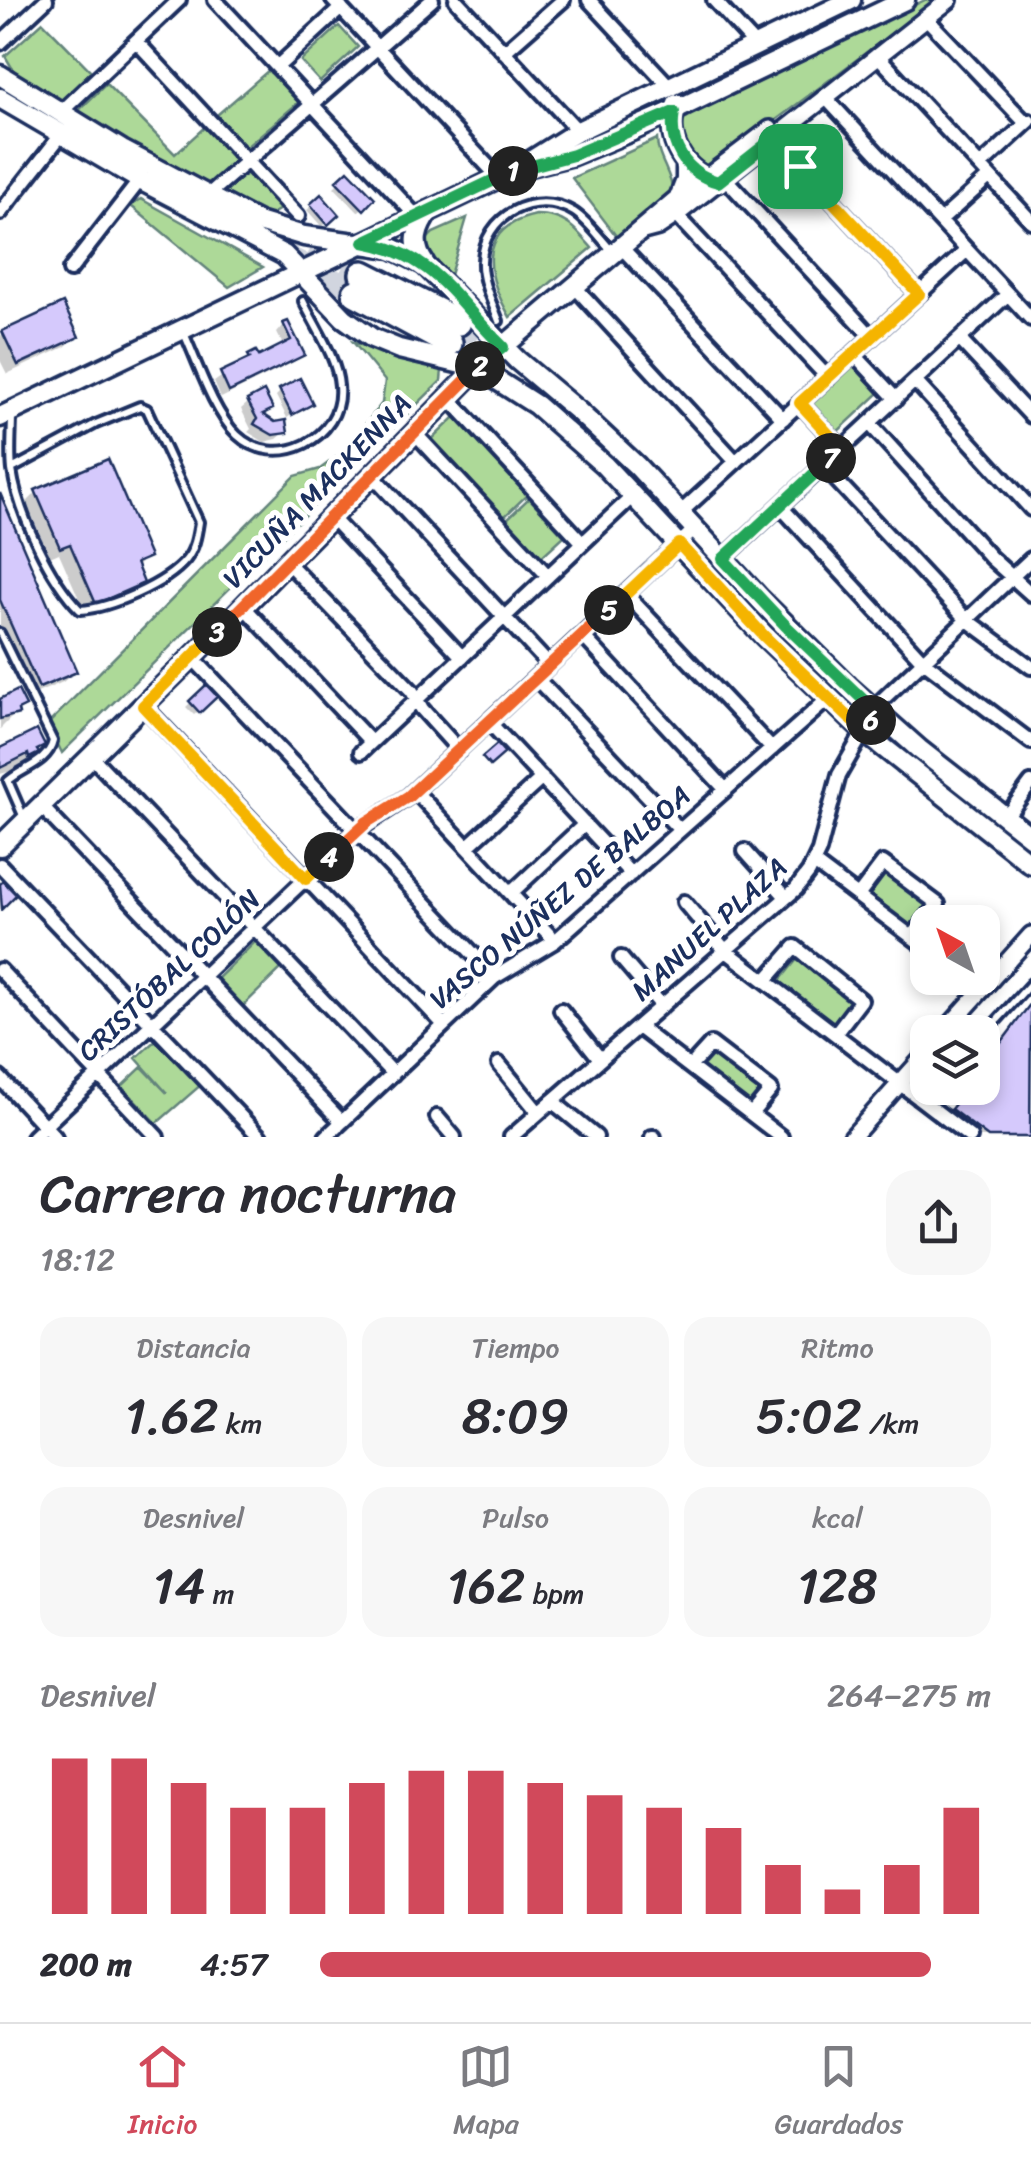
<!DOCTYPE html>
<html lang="es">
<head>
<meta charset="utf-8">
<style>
	:root { --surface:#fff; --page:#f7f7f7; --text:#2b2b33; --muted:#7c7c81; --line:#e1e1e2; --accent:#d1495b }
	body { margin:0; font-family:Sriracha,sans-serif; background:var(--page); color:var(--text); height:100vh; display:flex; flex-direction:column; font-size:38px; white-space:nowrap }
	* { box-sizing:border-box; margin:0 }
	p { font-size:32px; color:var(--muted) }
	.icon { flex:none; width:55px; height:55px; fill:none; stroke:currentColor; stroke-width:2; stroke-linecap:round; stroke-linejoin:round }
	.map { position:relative; height:1137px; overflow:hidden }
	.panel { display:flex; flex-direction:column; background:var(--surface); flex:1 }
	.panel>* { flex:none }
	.needle { width:65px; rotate:320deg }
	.controls { position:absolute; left:910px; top:905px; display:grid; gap:20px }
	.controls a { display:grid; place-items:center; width:90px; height:90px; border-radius:20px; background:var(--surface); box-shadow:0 5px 15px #0003; font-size:50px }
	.pin { position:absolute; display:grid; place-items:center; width:85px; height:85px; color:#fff; margin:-42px; border-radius:20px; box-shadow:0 5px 15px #0006 }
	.km { position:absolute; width:50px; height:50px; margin:-25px; border-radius:50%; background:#222; color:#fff; font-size:28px; line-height:50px; text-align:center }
	.round { display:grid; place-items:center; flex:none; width:105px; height:105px; border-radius:30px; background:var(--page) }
	.head { display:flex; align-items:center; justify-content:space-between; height:170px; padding:0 40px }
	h1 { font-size:55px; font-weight:600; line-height:75px }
	.figures { display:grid; grid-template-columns:repeat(3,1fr); gap:15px; height:170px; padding:10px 40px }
	.figures div { display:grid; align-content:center; border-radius:25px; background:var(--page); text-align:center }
	.figures b { font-size:50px; font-weight:600 }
	.figures small { font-size:28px; font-weight:400 }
	.figures p { font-size:28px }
	.chart { height:280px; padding:20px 40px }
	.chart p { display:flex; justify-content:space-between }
	.chart svg { width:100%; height:180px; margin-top:10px; stroke:var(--accent); stroke-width:6 }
	ul { padding:0 40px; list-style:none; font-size:32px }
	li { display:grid; grid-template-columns:160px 120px 1fr; align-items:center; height:75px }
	li i { height:25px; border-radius:12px; background:var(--accent) }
	.tab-bar { display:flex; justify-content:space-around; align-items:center; height:140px; border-top:2px solid var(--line); background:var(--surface); font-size:28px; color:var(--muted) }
	.tab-bar a { display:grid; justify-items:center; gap:5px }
	.tab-bar .active { color:var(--accent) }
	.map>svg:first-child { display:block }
</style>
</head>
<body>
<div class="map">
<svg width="1031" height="1137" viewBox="0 0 1031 1137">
	<rect width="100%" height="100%" fill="#fff"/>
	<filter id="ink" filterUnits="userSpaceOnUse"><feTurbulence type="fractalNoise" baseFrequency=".01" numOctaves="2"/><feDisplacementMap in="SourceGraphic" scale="20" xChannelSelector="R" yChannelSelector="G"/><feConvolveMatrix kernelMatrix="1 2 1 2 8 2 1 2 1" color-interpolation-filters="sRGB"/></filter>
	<g filter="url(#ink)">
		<path fill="#add998" stroke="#64847b" stroke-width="2.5" d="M925 0H936L708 171 690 158 678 129 687 117Z
			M43 22 94 74 65 104 14 71 5 56Z
			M339 26 358 47 320 82 301 61Z
			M270 69 299 102 245 148 217 115Z
			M106 84 175 154 207 125 282 208 270 215 166 163 77 112Z
			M657 139C657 159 672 173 673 194L620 241 572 178Z
			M141 199 263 267 229 287 131 206Z
			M536 215C564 215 575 228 592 248L510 317C486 276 475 228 536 215Z
			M467 218 450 275C436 265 423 259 426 240L433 233Z
			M353 342 413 364 442 369 441 381 62 753 48 724 295 476 320 469 343 452 382 403 385 381Z
			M853 365 879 393 834 435 808 407Z
			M456 416 529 493 501 520 428 443Z
			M529 498 564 536 539 559 504 522Z
			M888 867 931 900 910 926 868 893Z
			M258 939 284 966 242 1007 216 980Z
			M799 957 853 1001 831 1027 777 984Z
			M159 1037 202 1084 157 1123 122 1086 142 1067 167 1093 136 1058Z
			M711 1050 760 1090 746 1107 697 1068Z"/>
		<path fill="#0003" d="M348 174 372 198 358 212 334 187Z
			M321 198 336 215 322 227 307 210Z
			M284 325 302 354 294 362 221 398 214 382 250 357 258 359 284 347 277 333Z
			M3 333 76 336 65 347 7 374 0 360V337Z
			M280 392 310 403 287 418 276 396Z
			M249 402 270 408 262 417 285 432 277 439 264 442 248 432 251 429 241 409Z
			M37 492 147 556 135 569 141 582 131 593 85 612 59 553 50 557 26 503Z
			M0 499 74 672 63 682 28 697 0 633Z
			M207 687 215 696 194 715 186 707Z
			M0 702 23 706 0 729Z
			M42 746 19 769 0 774V751Z
			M1031 1004V1128L1026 1137H963L942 1121 968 1088H982V1068Z"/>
		<path fill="#d5c9fc" stroke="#1b2f5e" stroke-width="2.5" d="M348 170 375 198 364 210 336 181Z
			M321 194 339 215 328 225 310 204Z
			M63 303 79 337 18 365 2 331Z
			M288 321 305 355 229 392 220 372 250 358 248 355 256 351 259 356 291 340 283 323Z
			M300 378 313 404 292 415 279 389Z
			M264 391 273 409 263 414 275 422 286 420 288 433 273 435 254 424 257 419 247 400Z
			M108 459 150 557 136 563 144 583 96 604 70 544 60 548 35 490Z
			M0 493 77 672 39 688 0 600Z
			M207 684 218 696 200 713 189 701Z
			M18 690 26 706 18 710 19 714 0 719V699Z
			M37 730 45 746 37 750 39 753 29 758 28 754 0 768V748Z
			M497 744 505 753 490 766 482 757Z
			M4 880 17 894 2 909 0 884Z
			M1031 1003 1030 1137H988L951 1109 968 1088H982V1068Z"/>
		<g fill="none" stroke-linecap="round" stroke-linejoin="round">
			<path stroke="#d1d5df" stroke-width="25" stroke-dasharray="25 12" stroke-linecap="butt" d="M278 231 363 274
				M290 259 356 293
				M458 322 510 355
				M449 343 499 377"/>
			<defs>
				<path id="service" d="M499 321C492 302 481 281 482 261 483 216 535 188 574 212 588 221 600 238 612 251
					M184 333C197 362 214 413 237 435 276 472 344 439 339 386 337 357 315 327 303 301
					M12 414C12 432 10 452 12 470 18 513 50 580 80 610 111 608 166 584 186 560 195 549 197 535 199 522L147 409 140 406 96 424 12 469
					M0 633 53 741C48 763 22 768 8 781L25 820
					M982 1037 1031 983
					M925 1101 937 1088"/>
				<path id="minor" d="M215 0 417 217
					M333 0 499 178
					M456 0 578 131
					M589 0 670 87
					M714 0 756 46
					M926 18 1026 123
					M136 41 298 216
					M0 43 46 0
					M504 52 563 0
					M877 55 1031 221
					M277 67 341 8
					M824 96 1031 319
					M59 114 179 0
					M774 138 919 294
					M980 166 1029 121
					M724 177 872 337
					M207 196 432 0
					M0 213 61 135
					M676 215 828 378
					M940 221 989 177
					M622 248 783 419
					M70 270 140 180
					M575 287 736 462
					M960 340 1031 416
					M854 354 896 399
					M915 381 1031 509
					M448 397 583 543
					M800 403 842 449
					M869 423 991 558 1031 594
					M414 432 548 576
					M823 466 966 619 1031 667
					M372 475 549 665
					M780 506 922 660 1031 742
					M680 513 967 250
					M331 517 462 657
					M723 559 1008 294
					M287 562 412 691 422 709 459 750
					M626 594 772 749
					M243 606 371 742
					M582 635 726 790
					M192 657 495 977
					M536 678 680 830
					M143 705 444 1025
					M489 722 631 874
					M361 752 634 495
					M91 756 393 1074
					M415 791 555 941
					M41 806 342 1122
					M1006 817 1031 783
					M467 847 542 778
					M745 851 786 897
					M814 863 928 949
					M0 865 260 1137
					M511 893 585 824
					M858 896 883 863 938 904 912 937
					M684 902 725 950 970 1137
					M621 958 662 1006
					M0 970 157 1137
					M964 978 982 991
					M766 980 795 947 861 1000 835 1034
					M561 1010 600 1059
					M638 1027 781 1137
					M499 1064 538 1112
					M690 1067 711 1044 771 1090 751 1114
					M0 1078 55 1137
					M552 1101 596 1137
					M437 1117 454 1137
					M33 1137 356 831 409 796 695 529
					M326 1137 495 977 555 941 828 699
					M511 1137 796 889 809 872 819 851 839 775 882 700 1031 559
					M652 1137H654"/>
				<path id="tertiary" d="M679 198 770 129
					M643 231 658 227 676 215 949 0
					M944 1032 1031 935
					M852 1137 928 1052"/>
				<path id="secondary" d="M0 75 122 150 258 222 304 236 392 248 425 265 517 360 579 412 637 466 760 599 848 686 919 749 1031 837
					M0 98 140 180 284 255 344 318 372 338 399 349 478 368 536 405 604 465 764 636 864 732 1031 864
					M677 104C662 138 684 173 718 182
					M529 166 573 155 634 130 905 0
					M425 264C411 245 416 229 429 211
					M0 417 519 168 578 131 851 0
					M0 846 233 617 478 368 679 198 686 180V164"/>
				<path id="motorway" d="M363 274 458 322
					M356 293 449 343"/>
			</defs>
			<use href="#service" stroke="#1b2f5e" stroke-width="14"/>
			<use href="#minor" stroke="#1b2f5e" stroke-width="20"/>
			<use href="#tertiary" stroke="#1b2f5e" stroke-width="22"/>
			<use href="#secondary" stroke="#1b2f5e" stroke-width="25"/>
			<use href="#motorway" stroke="#1b2f5e" stroke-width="32"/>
			<use href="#service" stroke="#fff" stroke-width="6"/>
			<use href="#minor" stroke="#fff" stroke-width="12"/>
			<use href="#tertiary" stroke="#fff" stroke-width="15"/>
			<use href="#secondary" stroke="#fff" stroke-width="18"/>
			<use href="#motorway" stroke="#fff" stroke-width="25"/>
		</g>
	</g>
	<g fill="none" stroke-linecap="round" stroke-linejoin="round" filter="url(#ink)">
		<defs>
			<path id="split-1" d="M513 171 573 155 674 112C668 145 685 173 718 182L774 138 800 166"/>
			<path id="split-2" d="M480 366 503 347C455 300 436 255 364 242L513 171"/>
			<path id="split-3" d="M217 632 480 366"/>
			<path id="split-4" d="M217 632 143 706 306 879 329 857"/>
			<path id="split-5" d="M329 857 367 822 409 796 609 610"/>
			<path id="split-6" d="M609 610 679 544 764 636 864 732 871 720"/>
			<path id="split-7" d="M831 458 723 559 786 626 876 712 871 720"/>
			<path id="split-8" d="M800 166 919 294 800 403 842 449 831 458"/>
		</defs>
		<use href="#split-1" stroke="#fff" stroke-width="20"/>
		<use href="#split-2" stroke="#fff" stroke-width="20"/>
		<use href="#split-3" stroke="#fff" stroke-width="20"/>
		<use href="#split-4" stroke="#fff" stroke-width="20"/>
		<use href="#split-5" stroke="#fff" stroke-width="20"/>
		<use href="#split-6" stroke="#fff" stroke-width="20"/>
		<use href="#split-7" stroke="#fff" stroke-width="20"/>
		<use href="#split-8" stroke="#fff" stroke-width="20"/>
		<use href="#split-1" stroke="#22a559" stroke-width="12"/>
		<use href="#split-2" stroke="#22a559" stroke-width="12"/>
		<use href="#split-3" stroke="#f0652b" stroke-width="12"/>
		<use href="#split-4" stroke="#f5b400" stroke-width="12"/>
		<use href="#split-5" stroke="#f0652b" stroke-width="12"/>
		<use href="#split-6" stroke="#f5b400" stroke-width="12"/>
		<use href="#split-7" stroke="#22a559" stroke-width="12"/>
		<use href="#split-8" stroke="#f5b400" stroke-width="12"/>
	</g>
	<g text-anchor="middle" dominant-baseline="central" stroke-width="10" stroke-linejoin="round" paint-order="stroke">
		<g font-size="28" fill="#1b2f5e" stroke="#fff">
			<text transform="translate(317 491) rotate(-46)">VICUÑA MACKENNA</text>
			<text transform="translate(560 897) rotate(-40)">VASCO NÚÑEZ DE BALBOA</text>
			<text transform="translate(709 929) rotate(-42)">MANUEL PLAZA</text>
			<text transform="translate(169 975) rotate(-43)">CRISTÓBAL COLÓN</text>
		</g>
	</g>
</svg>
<div class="controls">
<a><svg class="needle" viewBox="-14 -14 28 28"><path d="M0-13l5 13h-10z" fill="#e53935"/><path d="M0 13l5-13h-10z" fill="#7c7c81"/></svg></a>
<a><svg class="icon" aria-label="layers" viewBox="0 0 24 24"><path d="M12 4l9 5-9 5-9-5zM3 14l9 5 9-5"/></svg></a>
</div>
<div class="pin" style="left:800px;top:166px;background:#1e9e55"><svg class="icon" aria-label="arrive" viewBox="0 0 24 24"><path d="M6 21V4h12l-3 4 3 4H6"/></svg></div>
<b class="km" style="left:513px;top:171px">1</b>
<b class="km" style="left:480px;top:366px">2</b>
<b class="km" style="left:217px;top:632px">3</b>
<b class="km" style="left:329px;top:857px">4</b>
<b class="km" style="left:609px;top:610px">5</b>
<b class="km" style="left:871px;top:720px">6</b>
<b class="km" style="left:831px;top:458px">7</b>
</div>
<section class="panel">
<div class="head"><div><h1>Carrera nocturna</h1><p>18:12</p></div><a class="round"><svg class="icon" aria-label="share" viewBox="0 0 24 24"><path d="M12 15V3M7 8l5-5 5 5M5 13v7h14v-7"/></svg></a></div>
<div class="figures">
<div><p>Distancia</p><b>1.62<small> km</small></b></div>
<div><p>Tiempo</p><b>8:09</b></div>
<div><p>Ritmo</p><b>5:02<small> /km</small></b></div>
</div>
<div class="figures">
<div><p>Desnivel</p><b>14<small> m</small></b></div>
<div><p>Pulso</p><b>162<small> bpm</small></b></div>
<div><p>kcal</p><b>128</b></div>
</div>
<div class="chart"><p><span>Desnivel</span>264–275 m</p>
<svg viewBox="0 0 160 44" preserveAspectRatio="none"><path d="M5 44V6M15 44V6M25 44V12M35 44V18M45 44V18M55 44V12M65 44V9M75 44V9M85 44V12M95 44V15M105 44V18M115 44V23M125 44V32M135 44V38M145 44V32M155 44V18"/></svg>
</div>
<ul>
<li><b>200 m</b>4:57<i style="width:91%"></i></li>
</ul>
</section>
<nav class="tab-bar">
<a class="active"><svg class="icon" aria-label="home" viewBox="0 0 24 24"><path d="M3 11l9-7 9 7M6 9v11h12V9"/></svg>Inicio</a>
<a><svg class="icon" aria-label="map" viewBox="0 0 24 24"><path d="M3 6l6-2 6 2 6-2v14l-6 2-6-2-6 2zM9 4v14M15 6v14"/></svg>Mapa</a>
<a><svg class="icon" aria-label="saved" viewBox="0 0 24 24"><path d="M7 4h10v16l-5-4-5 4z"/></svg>Guardados</a>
</nav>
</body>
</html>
